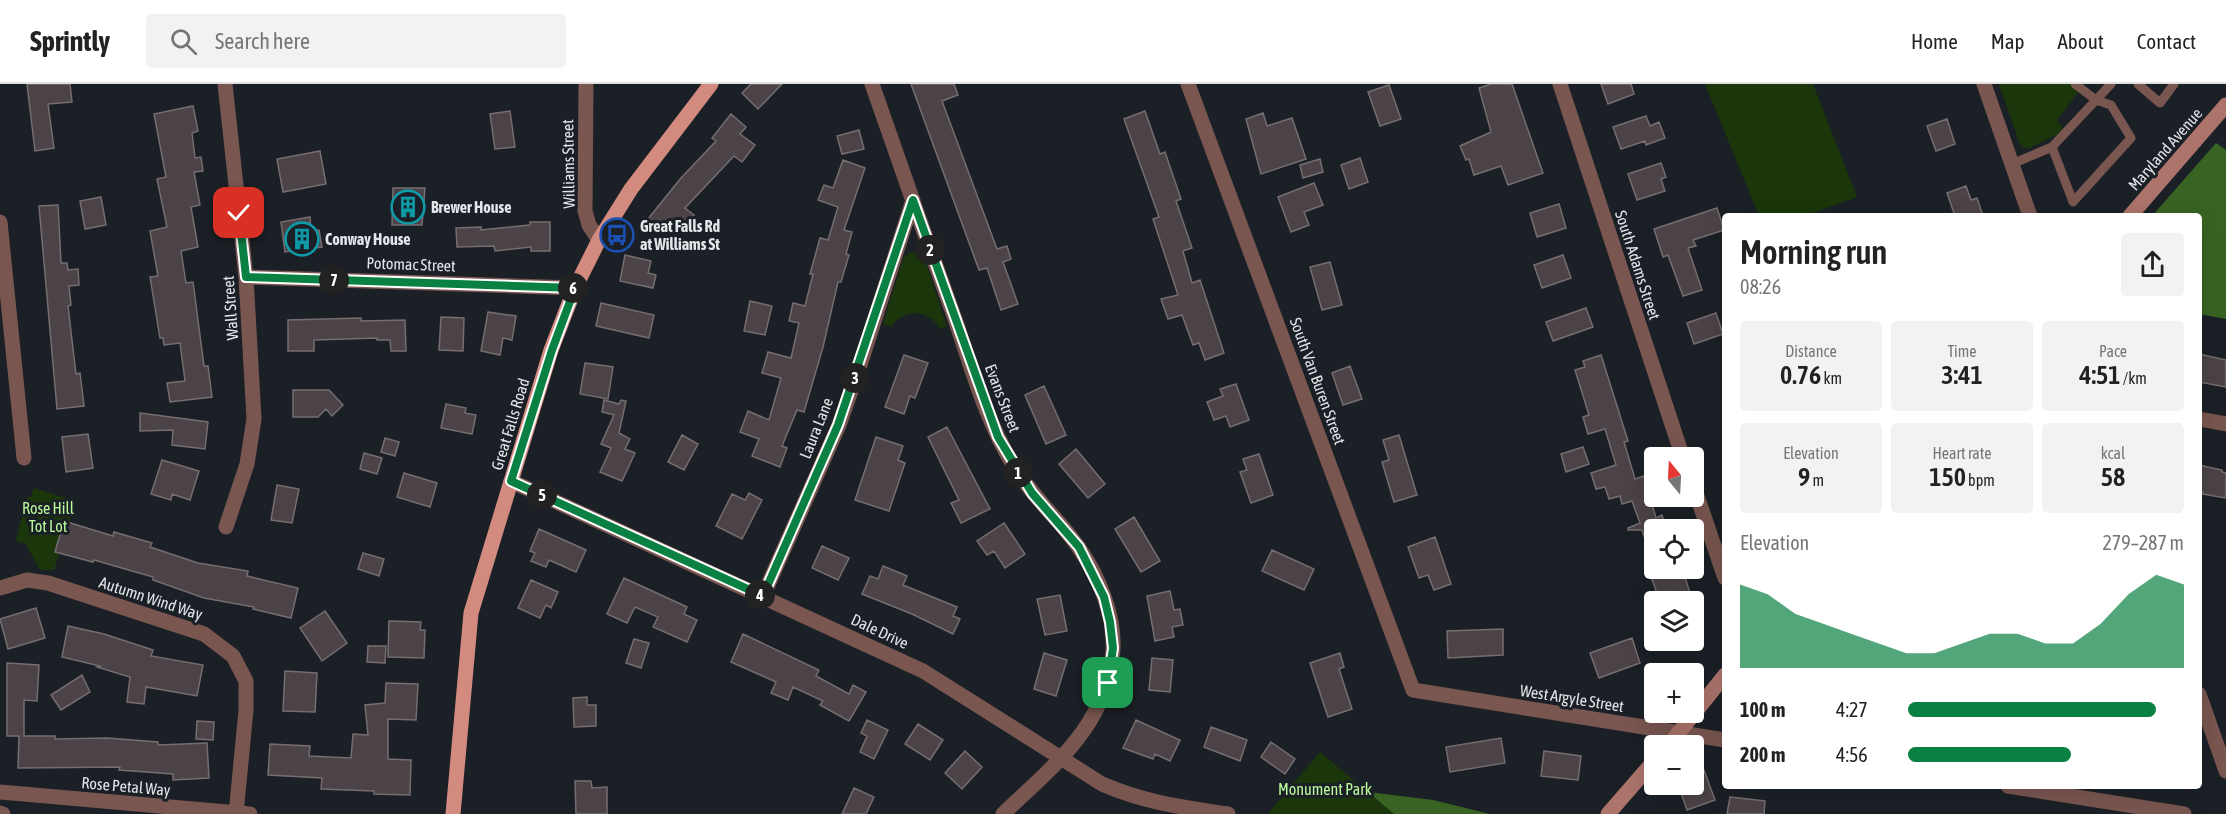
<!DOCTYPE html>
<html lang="en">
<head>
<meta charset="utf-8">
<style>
	:root { --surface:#fff; --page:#f2f2f2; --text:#222; --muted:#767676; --line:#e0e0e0; --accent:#0b8043 }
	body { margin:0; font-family:"Asap Condensed",sans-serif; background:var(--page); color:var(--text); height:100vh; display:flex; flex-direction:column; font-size:22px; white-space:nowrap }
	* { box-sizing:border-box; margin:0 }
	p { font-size:20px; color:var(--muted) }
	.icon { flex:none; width:33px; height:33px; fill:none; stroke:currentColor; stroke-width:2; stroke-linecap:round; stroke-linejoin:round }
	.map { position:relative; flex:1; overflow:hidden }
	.details { position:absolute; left:1722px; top:129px; width:480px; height:576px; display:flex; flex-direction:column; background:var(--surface); border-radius:6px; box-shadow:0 6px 24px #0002 }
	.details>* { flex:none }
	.needle { width:39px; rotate:342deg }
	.controls { position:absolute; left:1644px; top:363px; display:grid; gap:12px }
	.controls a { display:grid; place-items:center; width:60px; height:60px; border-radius:6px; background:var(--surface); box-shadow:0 6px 24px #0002; font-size:30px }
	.pin { position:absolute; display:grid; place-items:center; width:51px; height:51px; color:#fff; margin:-26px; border-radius:12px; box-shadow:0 3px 9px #0006 }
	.km { position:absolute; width:30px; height:30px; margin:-15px; border-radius:50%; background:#222; color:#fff; font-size:16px; line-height:30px; text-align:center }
	.round { display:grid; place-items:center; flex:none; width:63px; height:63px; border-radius:6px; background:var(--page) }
	.summary { display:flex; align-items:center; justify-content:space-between; height:102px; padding:0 18px }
	h1 { font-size:33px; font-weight:600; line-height:45px }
	.metrics { display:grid; grid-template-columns:repeat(3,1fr); gap:9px; height:102px; padding:6px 18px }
	.metrics div { display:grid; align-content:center; border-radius:6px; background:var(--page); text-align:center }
	.metrics b { font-size:26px; font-weight:600 }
	.metrics small { font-size:16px; font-weight:400 }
	.metrics p { font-size:16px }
	.chart { height:168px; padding:12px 18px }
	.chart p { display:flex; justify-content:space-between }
	.chart svg { width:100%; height:108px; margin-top:6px; fill:var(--accent); opacity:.7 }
	ul { padding:0 18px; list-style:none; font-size:20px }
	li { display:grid; grid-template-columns:96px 72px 1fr; align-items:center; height:45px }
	li i { height:15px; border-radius:8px; background:var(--accent) }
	header { display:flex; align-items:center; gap:36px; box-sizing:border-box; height:84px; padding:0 30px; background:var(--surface); border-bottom:2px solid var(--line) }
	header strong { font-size:28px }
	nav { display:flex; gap:33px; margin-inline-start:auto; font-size:21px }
	.search { width:420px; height:54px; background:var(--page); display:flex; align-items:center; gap:15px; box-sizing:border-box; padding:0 21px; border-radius:6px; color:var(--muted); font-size:22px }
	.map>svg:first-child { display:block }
</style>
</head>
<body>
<header>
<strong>Sprintly</strong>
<div class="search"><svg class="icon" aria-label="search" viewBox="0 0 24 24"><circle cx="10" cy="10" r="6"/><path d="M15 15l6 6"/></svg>Search here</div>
<nav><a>Home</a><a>Map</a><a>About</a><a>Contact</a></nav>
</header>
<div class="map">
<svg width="2226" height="730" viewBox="0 0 2226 730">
	<rect width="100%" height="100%" fill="#1b2026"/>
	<path fill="#1a360a" d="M1705 0H1813L1857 113 1805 132H1759Z
		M1999 0H2085L2057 36 2063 45 2060 49 2028 65 2022 63 2019 58Z
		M917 168 924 173 947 243 940 245C929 225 904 224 891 243L883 240 903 175 909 169Z
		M34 404 76 417 54 486H40L26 460 16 457 27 413H31Z
		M1320 668 1394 730H1268Z"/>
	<path fill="#396322" d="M2216 59 2226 66V235L2199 230V132H2152Z
		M1368 708 1433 716 1490 730H1394Z"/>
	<path fill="#4b4347" stroke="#756d70" stroke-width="1.5" d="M27 0H70L72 18 48 20 54 64 35 67Z
		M751 0H782L758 25 742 9Z
		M911 0H954L958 11 942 17 997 165 1007 162 1011 175 1003 178 1018 220 1001 226 987 184 979 186Z
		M1491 0H1512L1543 89 1508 101 1501 82 1474 91 1469 75 1466 76 1460 62 1491 48 1479 4Z
		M1601 0H1631L1634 10 1608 20Z
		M1389 1 1401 35 1380 42 1368 8Z
		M193 22 198 47 192 49 195 74 201 73 203 87 194 88 200 121 191 123 198 163 181 167 186 199 193 198 204 282H208L212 313 170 318 167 299 185 297 180 259 164 261 163 254H160L150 193 158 192 150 147 167 143 157 95 166 93 154 30Z
		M510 27 515 63 495 65 490 30Z
		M1145 27 1160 70 1165 68 1181 115 1176 117 1192 164 1183 167 1192 199 1200 196 1224 269 1205 276 1199 259 1193 261 1182 231 1168 235 1161 215 1178 211 1153 135 1159 133 1124 35Z
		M1263 29 1267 42 1292 34 1306 75 1261 90 1246 35Z
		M731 30 746 43 740 50 755 61 742 78 734 72 685 124 694 131 684 143 674 135 664 148 648 135 681 94 716 57 712 54Z
		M1646 32 1650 42 1659 38 1665 54 1646 61 1645 57 1621 65 1613 43Z
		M1947 35 1955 60 1936 67 1927 42Z
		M859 46 864 65 842 70 837 52Z
		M320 67 326 100 283 108 277 75Z
		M1360 74 1368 98 1349 105 1341 81Z
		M1320 75 1323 88 1303 94 1300 81Z
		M843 76 865 84 844 146 852 148 846 170 849 171 841 198H838L823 263 804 328 797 326 782 362 787 364 780 383 752 372 759 355 740 348 748 327 769 336 781 294 762 289 768 268 791 274 799 239 789 237 793 219 805 222 813 190H810L820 154 828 156 838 123 818 116 824 101 833 104Z
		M1661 79 1666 93 1661 95 1665 107 1637 116 1628 90Z
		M1314 99 1323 121 1304 128 1309 141 1291 148 1278 113Z
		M1966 102 1971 116 1977 114 1983 132H1955L1947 109Z
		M393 104H425L422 141H392Z
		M101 113 106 141 85 145 80 117Z
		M1559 120 1566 144 1537 153 1530 129Z
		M58 121 61 179H67L68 186 78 185 79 201 69 202 71 221 68 222 76 290 80 289 84 322 57 325 39 122Z
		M1717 124 1724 146 1693 156 1696 162 1688 164 1702 206 1683 212 1668 171 1663 173 1654 145Z
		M310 133 311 147 319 146 322 163 285 168 281 138Z
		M530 138H550V167H531V163L495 167 494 162 457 163 456 144 481 143V146L530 141Z
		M625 171 651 177 648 189 656 191 653 204 620 197Z
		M1563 171 1571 194 1542 204 1534 181Z
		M1330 178 1342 221 1322 226 1310 183Z
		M750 217 772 222 765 251 744 247Z
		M601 219 654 231 649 254 596 242Z
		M1586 224 1593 243 1553 257 1546 238Z
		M488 228 516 232 512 256 503 254 500 271 481 267Z
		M1716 229 1723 250 1694 260 1687 239Z
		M441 233 464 234 463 267 439 266Z
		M361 234V237L405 236 406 267H391L390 256H377V254L314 256V267H288V236Z
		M2199 270 2226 276V303L2199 298Z
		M904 271 928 279 915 314 910 312 904 330 885 323Z
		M1601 271 1628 357 1624 358 1635 395 1644 392 1656 434 1662 431 1667 446H1654V475L1652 476 1642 446H1628V444L1640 439 1632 417 1622 420 1620 412 1609 415 1605 403 1596 405 1591 389 1616 381 1605 345 1588 350 1583 333 1589 331 1575 286 1585 283 1583 277Z
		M585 279 613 283 608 315 580 310Z
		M1350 282 1362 315 1343 321 1332 289Z
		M1236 300 1249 336 1230 343 1226 332 1214 336 1207 318 1223 312 1220 305Z
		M1044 302 1066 351 1046 360 1025 311Z
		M293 306H329L343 321 332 332 326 325 318 333H293Z
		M604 316 619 320 621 316 626 317 619 349 630 355 625 365 635 369 622 397 600 388 611 364 601 360 614 331 602 328Z
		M446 320 466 324 465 329 476 331 472 350 441 344Z
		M140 329 208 338 205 365 172 361 173 346 140 347Z
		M947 343 990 425 961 439 951 419 959 416 928 353Z
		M88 350 93 384 66 388 62 353Z
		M682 351 698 360 684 386 668 378Z
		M1399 351 1417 411 1394 418 1382 378 1389 376 1383 356Z
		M876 353 903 362 898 376 905 379 889 427 855 416Z
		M385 354 399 358 395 372 381 368Z
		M1583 363 1589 380 1566 388 1561 370Z
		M1076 365 1105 400 1088 414 1059 380Z
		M364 369 382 374 377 390 360 385Z
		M1259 370 1273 411 1251 419 1240 388 1247 386 1243 375Z
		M162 376 199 387 190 416 172 410 171 416 151 410Z
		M2199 381 2222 386V388L2226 389V414L2203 410V408L2199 407Z
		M404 389 437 399 430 423 397 413Z
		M277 401 299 405 292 439 271 436Z
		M749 409 762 416 742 455 716 442 732 410 745 416Z
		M1134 433 1160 477 1141 488 1115 445Z
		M64 437 113 452 114 448 152 459 150 463 198 479 248 487 247 492 298 504 291 534 253 525 254 523 204 514 153 496V493L94 476 93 478 55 468Z
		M1004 439 1025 470 1005 484 994 467 987 471 977 457Z
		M539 445 586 466 576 488 549 476 546 483 531 477 535 469 530 467Z
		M1435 453 1451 500 1434 506 1428 491 1419 494 1408 463Z
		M822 462 849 474 838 496 812 484Z
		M1272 466 1314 485 1304 506 1262 487Z
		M363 469 384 475 379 492 358 485Z
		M883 482 907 492 903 501 957 523 953 532 960 535 953 550 912 530 862 510 870 492 878 495Z
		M1648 484H1682L1693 518H1660Z
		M624 494 687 523 684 530 697 536 687 558 653 543 658 533 635 523 627 539 607 530Z
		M531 496 558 508 551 524 546 521 540 534 518 524Z
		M1170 507 1174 526 1180 525 1183 541 1172 543 1174 553 1155 557 1147 512Z
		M1060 511 1067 547 1045 551 1037 515Z
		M36 524 45 554 8 565 0 535Z
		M325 527 347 559 322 577 300 544Z
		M389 537 421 538 420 546H425L424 574 388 573Z
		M68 542 104 550 153 566 151 572 203 581 197 612 146 603 144 620 127 618 130 593 97 583 100 582 62 573Z
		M1503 545V571L1448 574 1447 547Z
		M743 550 819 586 816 592 849 610 853 601 866 608 849 637 820 621 823 617 793 603 788 616 771 609 776 598 731 578Z
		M1632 554 1640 579 1599 594 1590 569Z
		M634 555 649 559 641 584 626 579Z
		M368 562H386L385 579 367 578Z
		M1044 569 1067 576 1056 612 1034 605Z
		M1340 569 1344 583 1339 585 1352 625 1328 633 1310 579Z
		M1152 574 1173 576 1170 608 1149 606Z
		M7 579 39 581 37 617 24 616V652H55V655L107 654 158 658V661L207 659 209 694 173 696V690L119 686 120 683 18 684 19 652H7Z
		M285 587 317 589 315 628 283 627Z
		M82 591 90 608 61 626 51 611Z
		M386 599 418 600 416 636 388 635V675L411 676 410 711 374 710V707L321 705 322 694 268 691 270 660 310 662 309 672 351 674 353 650 368 651 365 621 385 619Z
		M587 613V621H596V642L574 643 573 614Z
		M867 636 888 646 874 675 860 668 867 652 861 649Z
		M1136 636 1180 656 1170 677 1155 670 1153 675 1123 664Z
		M197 637 214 638 213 656 196 655Z
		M918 640 943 656 930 676 905 660Z
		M1211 643 1247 656 1240 677 1204 663Z
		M1501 654 1505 679 1450 688 1446 663Z
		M1271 658 1295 675 1285 690 1261 673Z
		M965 667 982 683 962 705 945 689Z
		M1544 667 1581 672 1578 696 1541 692Z
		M1704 686 1715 716 1687 726 1678 700H1694V690Z
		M575 697H591L592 704 607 703V730H576Z
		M854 704 874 713 866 730H842Z
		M1730 713 1765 717 1764 730H1727Z"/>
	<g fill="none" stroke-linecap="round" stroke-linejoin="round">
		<path stroke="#795650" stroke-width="9" d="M2138 0 2160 19 2174 0
			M2052 63 2073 118 2131 54 2111 21 2096 16 2075 0
			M2012 80 2052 63 2111 0"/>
		<path stroke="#795650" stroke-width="15" d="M225 0 246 193 254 335 247 380 226 443
			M586 0 585 127 589 141 599 156
			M872 0C899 78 927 157 955 235 972 285 986 337 1014 382 1032 413 1059 435 1079 464 1098 491 1115 531 1113 566 1107 642 1054 681 1003 730
			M1188 0 1413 606 1725 656
			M1560 0 1683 374
			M1984 0 2030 132
			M0 138 24 374
			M246 193 575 204
			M2199 335 2226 340
			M511 397 923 587 1102 700C1146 719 1181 723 1228 730
			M1694 403 1725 494
			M0 504 27 496 48 499 204 550 233 572 246 597V626L236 730
			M763 512 839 341 860 281 913 116
			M2199 610 2226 687
			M2008 702 2184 730
			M0 708 250 730
			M0 729 3 730"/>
		<path stroke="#ac746b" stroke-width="15" d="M2130 132 2226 21
			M1668 662 1725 591
			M1608 730 1654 677"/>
		<path stroke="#d38b80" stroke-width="15" d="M453 730 471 529 551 266 575 204 599 156 631 105 711 0"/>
	</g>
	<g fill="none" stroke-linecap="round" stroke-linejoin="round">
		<defs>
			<path id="route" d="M239 129 246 193 575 204 552 266 511 397 763 512 838 341 913 116 998 353 1032 409 1079 463 1104 513 1110 538 1113 564 1108 599"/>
		</defs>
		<use href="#route" stroke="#fff" stroke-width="12"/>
		<use href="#route" stroke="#0b8043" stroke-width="8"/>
	</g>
	<defs>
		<symbol id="building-ring" viewBox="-11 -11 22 22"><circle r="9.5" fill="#1b2026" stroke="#0f9aa8" stroke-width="1.5"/><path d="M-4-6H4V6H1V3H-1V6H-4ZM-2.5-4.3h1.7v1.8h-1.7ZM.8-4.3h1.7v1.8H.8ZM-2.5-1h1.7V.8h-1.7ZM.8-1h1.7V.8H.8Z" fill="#0f9aa8"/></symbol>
		<symbol id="bus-ring" viewBox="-11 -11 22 22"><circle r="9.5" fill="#1b2026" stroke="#1a4fb4" stroke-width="1.5"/><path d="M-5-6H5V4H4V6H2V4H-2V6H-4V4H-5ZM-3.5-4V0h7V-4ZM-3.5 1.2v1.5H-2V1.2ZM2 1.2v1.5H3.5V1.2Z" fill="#1a4fb4"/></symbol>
	</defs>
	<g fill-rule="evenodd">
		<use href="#building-ring" x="389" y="104" width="38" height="38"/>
		<use href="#bus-ring" x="598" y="132" width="38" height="38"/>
		<use href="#building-ring" x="283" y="136" width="38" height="38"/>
	</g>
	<g text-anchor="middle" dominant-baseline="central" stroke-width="6" stroke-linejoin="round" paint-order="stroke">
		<g font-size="16" fill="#e2e5e9" stroke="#1b2026">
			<text transform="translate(2165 65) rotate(-49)">Maryland Avenue</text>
			<text transform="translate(568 80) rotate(-91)">Williams Street</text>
			<text transform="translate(411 180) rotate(2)">Potomac Street</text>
			<text transform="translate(1638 181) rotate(72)">South Adams Street</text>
			<text transform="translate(230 224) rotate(-94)">Wall Street</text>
			<text transform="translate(1318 297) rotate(70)">South Van Buren Street</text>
			<text transform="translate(1003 314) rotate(69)">Evans Street</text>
			<text transform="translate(510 340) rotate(-73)">Great Falls Road</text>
			<text transform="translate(816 344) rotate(-68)">Laura Lane</text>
			<text transform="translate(151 514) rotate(18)">Autumn Wind Way</text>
			<text transform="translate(880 547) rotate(25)">Dale Drive</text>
			<text transform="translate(1572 614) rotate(9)">West Argyle Street</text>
			<text transform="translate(126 702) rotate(5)">Rose Petal Way</text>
		</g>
		<g font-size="16" font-weight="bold" fill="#e2e5e9" stroke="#1b2026" text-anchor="start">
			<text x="431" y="123">Brewer House</text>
			<text x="640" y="142">Great Falls Rd<tspan x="640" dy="18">at Williams St</tspan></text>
			<text x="325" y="155">Conway House</text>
		</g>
		<g font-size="16" fill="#baf99c" stroke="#1b2026">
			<text x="48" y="424">Rose Hill<tspan x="48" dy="18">Tot Lot</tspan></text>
			<text x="1325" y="705">Monument Park</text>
		</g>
	</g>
</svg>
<div class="controls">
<a><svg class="needle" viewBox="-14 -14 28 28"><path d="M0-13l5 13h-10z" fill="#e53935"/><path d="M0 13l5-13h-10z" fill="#767676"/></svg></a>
<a><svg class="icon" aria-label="locate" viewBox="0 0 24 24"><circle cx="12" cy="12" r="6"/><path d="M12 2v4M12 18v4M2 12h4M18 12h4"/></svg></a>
<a><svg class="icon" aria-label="layers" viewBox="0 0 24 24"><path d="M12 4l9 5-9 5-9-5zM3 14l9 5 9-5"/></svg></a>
<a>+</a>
<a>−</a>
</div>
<div class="pin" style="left:1108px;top:599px;background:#1e9e55"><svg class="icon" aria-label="arrive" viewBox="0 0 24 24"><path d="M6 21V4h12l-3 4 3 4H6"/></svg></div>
<div class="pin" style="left:239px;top:129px;background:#d93025"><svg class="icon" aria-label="check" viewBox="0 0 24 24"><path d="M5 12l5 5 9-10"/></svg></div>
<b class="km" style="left:1018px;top:389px">1</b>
<b class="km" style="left:930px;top:166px">2</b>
<b class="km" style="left:855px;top:294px">3</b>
<b class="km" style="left:760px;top:511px">4</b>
<b class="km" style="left:542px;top:411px">5</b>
<b class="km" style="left:573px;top:204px">6</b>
<b class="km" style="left:334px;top:196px">7</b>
<section class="details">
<div class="summary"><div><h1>Morning run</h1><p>08:26</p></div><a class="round"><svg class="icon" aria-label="share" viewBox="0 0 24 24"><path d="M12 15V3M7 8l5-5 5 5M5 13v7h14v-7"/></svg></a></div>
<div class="metrics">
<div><p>Distance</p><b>0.76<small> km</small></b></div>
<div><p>Time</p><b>3:41</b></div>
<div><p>Pace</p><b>4:51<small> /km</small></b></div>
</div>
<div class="metrics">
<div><p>Elevation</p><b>9<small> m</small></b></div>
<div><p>Heart rate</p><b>150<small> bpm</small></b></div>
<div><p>kcal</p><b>58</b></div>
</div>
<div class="chart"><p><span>Elevation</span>279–287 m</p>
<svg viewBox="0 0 160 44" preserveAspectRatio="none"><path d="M0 44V10L10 14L20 22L30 26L40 30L50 34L60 38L70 38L80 34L90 30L100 30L110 34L120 34L130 26L140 14L150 6L160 10V44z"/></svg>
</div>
<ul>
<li><b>100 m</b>4:27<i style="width:90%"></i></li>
<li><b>200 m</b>4:56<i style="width:59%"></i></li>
</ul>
</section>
</div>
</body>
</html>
